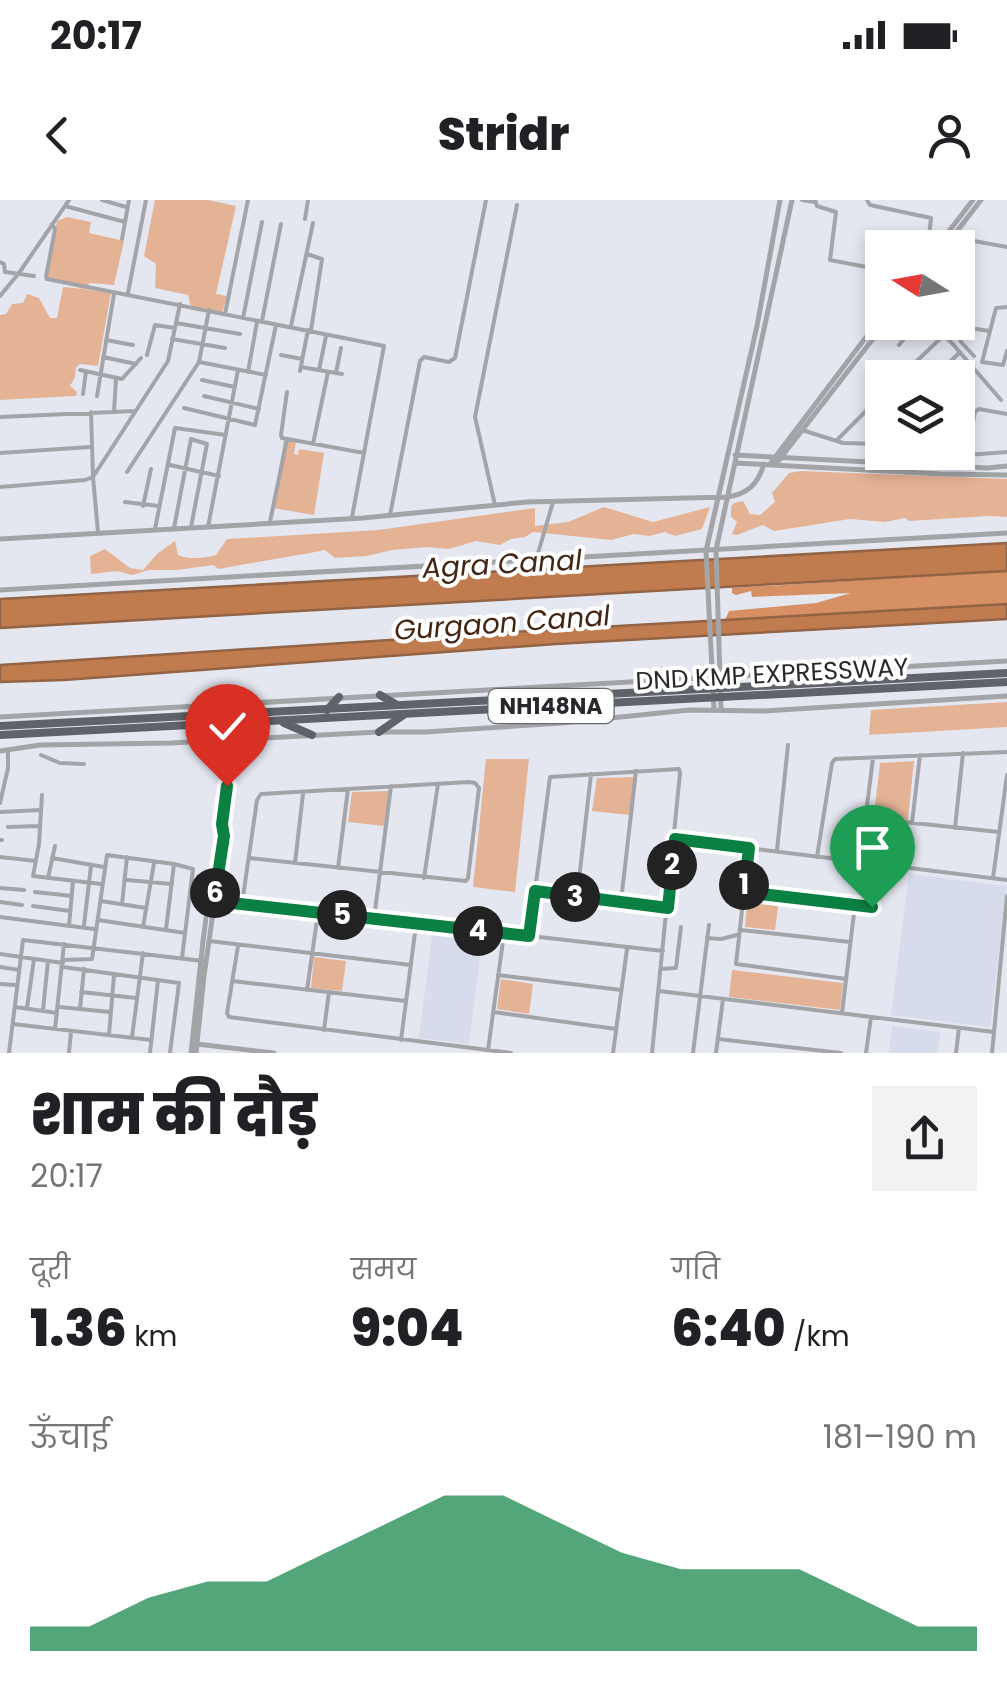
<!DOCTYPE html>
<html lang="hi">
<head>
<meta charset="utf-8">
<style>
	:root { --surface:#fff; --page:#f2f2f2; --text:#202124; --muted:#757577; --accent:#0b8043 }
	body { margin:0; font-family:Poppins,"Noto Sans Devanagari",sans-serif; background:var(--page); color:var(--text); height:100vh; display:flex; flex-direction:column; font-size:38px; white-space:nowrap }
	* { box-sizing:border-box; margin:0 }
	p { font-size:32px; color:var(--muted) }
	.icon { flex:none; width:55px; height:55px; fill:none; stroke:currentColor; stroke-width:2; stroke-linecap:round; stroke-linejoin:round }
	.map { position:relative; height:853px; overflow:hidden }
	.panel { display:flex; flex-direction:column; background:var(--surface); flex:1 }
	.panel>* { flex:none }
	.needle { width:65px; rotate:281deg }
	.fabs { position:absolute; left:865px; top:30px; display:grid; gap:20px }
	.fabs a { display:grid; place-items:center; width:110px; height:110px; border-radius:0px; background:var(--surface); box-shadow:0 5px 15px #0003; font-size:50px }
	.pin { position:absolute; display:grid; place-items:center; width:85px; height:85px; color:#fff; margin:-102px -42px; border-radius:50% 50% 50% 0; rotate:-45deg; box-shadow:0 0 10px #0007 }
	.pin .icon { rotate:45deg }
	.km { position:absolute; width:50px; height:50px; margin:-25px; border-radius:50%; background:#222; color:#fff; font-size:28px; line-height:50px; text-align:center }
	.round { display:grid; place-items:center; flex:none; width:105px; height:105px; border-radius:0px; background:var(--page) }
	.head { display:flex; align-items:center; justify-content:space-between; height:170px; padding:0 30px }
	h1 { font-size:55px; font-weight:800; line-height:75px }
	.stats { display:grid; grid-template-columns:repeat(3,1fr); gap:15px; height:170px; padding:10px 30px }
	.stats div { display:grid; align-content:center }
	.stats b { font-size:50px; font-weight:800 }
	.stats small { font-size:28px; font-weight:400 }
	.stats p { font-size:28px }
	.chart { height:280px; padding:20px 30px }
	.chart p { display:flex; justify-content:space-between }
	.chart svg { width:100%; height:180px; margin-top:10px; fill:var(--accent); opacity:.7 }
	.status { display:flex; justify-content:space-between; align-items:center; height:70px; padding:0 50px; background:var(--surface); direction:ltr }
	.status svg { height:28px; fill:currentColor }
	header { display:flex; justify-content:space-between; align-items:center; height:130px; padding:0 30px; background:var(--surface); font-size:45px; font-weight:800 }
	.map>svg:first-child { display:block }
</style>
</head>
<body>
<div class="status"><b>20:17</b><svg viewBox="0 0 49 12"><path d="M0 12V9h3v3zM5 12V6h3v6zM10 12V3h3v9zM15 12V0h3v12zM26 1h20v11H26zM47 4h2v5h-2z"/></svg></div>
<header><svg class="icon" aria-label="back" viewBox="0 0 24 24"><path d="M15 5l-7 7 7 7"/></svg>Stridr<svg class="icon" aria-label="person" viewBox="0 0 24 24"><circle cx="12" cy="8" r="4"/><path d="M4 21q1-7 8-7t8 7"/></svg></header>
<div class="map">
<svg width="1007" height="853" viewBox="0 0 1007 853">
	<rect width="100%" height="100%" fill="#e4e7f0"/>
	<path fill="#d6dcec" d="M909 674 1007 686 990 827 891 815Z
		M433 728 483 734 469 844 419 838Z
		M892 826 941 832 937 853H889Z"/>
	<path fill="#e4b396" d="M155 0H208L236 6 216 94 227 96 222 113 191 107 188 95 155 88 156 64 144 56Z
		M67 17 91 22 89 33 124 41 114 85 90 83 84 89 111 93 98 166 80 164 76 167 75 177 70 186 77 192 76 196 0 200V115L6 114 12 104 23 103 27 94 39 98 50 118H57L63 87 83 89 46 78 57 21Z
		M284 240 296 242 294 254 298 255 299 249 324 253 314 315 273 308Z
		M801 271 1007 279V317L988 316 909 321 905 318 885 322 850 319 774 331 763 325 737 335 732 334 737 322 731 317V306L734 303 743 301 750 314 760 315 775 302 772 293 789 273Z
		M604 307 653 322 710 307 702 329 675 336 665 332 649 336 634 334 611 340 533 332 525 337 511 339 500 345 476 341 449 349 427 347 392 350 367 356 335 358 325 350C290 357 255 362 219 369L213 365 177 370H149L132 375 118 371 91 374 90 356 105 349 130 368 143 370 157 354 175 341 178 355C190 360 203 358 216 355L227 339 378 330 535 308V326L568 322Z
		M1007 502V527L869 535 871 510Z
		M486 559H529L515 692 473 687Z
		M914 561 908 620 874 615 880 563Z
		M635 577 629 615 592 611 597 578Z
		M389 591 384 626 348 622 352 592Z
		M748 697 779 700 775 730 745 727Z
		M314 757 346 761 342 791 311 788Z
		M732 770 843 783 840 810 729 797Z
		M501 779 533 784 529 814 497 809Z"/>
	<path fill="#d69063" d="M1007 371V404L725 420 729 411 816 403 851 393 752 397 751 391 736 395 732 393V388Z"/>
	<path fill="#c07c4f" stroke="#926344" stroke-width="2.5" d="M1007 343V371L0 428V399Z
		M1007 404V419L556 444 64 480 0 482V465L512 432Z"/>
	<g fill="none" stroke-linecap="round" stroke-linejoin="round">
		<path stroke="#a2a4a7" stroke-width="4" d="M102 0 126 7
			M802 0 815 2
			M815 0 817 6 836 12 830 60 882 70
			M867 0 870 5 931 18 929 36 925 48
			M65 6 125 22
			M305 19 308 0
			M52 24 55 29 46 77 47 79 384 146 352 317
			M952 37 1007 47
			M122 39 129 0
			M307 54 322 59 311 130
			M0 62 4 64 5 72 34 76
			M128 93 146 0
			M0 96 19 73 69 0
			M1007 107 996 108 982 162 1003 165 1007 151
			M225 114 248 0
			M243 118 262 22
			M262 121 281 24
			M930 122 951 142 1001 200
			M176 123 240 134
			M291 126 313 23
			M172 139 225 148
			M106 140 133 145
			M899 145 918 122
			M147 155 155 125 175 128
			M281 155 302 159
			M974 156 961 142 955 128 958 126 989 131
			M103 157 136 164
			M199 162 266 175
			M914 163 928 178
			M301 167 342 174
			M80 170 122 179 141 158
			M319 170 326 136
			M300 171 308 130
			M248 172 257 122
			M336 173 341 148
			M899 178 943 136
			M934 178 960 152
			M202 180 235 187
			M958 182 971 167
			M287 192 281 235 282 238 364 253
			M83 194 86 171
			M97 196 114 94
			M204 196 259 209
			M184 208 255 225 276 125
			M91 212 93 277 98 332
			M114 212 116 178
			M0 217 135 211
			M802 230 843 243 882 244
			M836 241 882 195
			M313 244 328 172
			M0 253 90 247
			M967 255 1007 252
			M170 265 219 276
			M964 266 975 212 979 209 1007 214
			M127 272 199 162 209 110
			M0 287 85 280 93 277 168 161 180 104
			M125 302 159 306
			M495 305 475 217 517 5
			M143 306 151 269
			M390 315 420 161 424 157 449 162 455 158 486 0
			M270 322 287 239
			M208 327 238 170
			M174 328 191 239 207 244 191 327
			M155 329 175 228 226 235
			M536 360 553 302
			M41 555 60 563 84 564
			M42 595 39 644 33 676 101 684
			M0 603 8 568V550
			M0 612 41 610
			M866 618 999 632
			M912 623 920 555
			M8 627 39 626
			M955 628 963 553
			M675 639 1007 680
			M0 640H2
			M749 648 736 764 846 779
			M777 650 788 545
			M0 657 36 661
			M817 657 832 563 835 559 1007 552
			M52 658 104 667
			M860 662 873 558
			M295 663 303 594
			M338 668 348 589
			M48 678 55 646
			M424 678 438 584
			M993 678 1007 575
			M127 680 172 684
			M0 688 24 690
			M535 691 668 708
			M35 692 72 696
			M744 692 872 707
			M577 697 591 574
			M209 700 663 751
			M101 701 146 708
			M621 701 636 571
			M0 702 22 705
			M122 704 127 657
			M242 704 257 600 261 594 469 582 475 583 479 588 468 678 466 681 250 658
			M33 706 70 711
			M0 717 94 729
			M374 719 391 586
			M98 720 185 733
			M84 725 91 666
			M69 726 73 681
			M143 727 154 663
			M166 729 174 664
			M741 730 850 742
			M529 736 550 577 679 569 680 573 652 853
			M707 738 721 739 737 735
			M209 741 411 765
			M238 746 227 813 229 817 511 853
			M0 754 63 763
			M63 760 92 759 107 655 174 664 193 669 182 758
			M0 767 19 770
			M63 767 179 783 170 853
			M661 769 676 768 681 727
			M498 775 621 790
			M232 781 406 801
			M0 784 15 785
			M307 790 318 713
			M659 791 994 832
			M81 792 136 798
			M15 807 57 813
			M60 807 110 812
			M27 808 34 759
			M80 809 84 769
			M43 810 48 761
			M493 812 616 829
			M842 813 855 705
			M13 824 151 840
			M55 829 64 744
			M324 830 329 792
			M109 835 114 775
			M132 837 143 753
			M718 839 841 853
			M401 840 416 725
			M488 850 504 734
			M69 852 71 832
			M9 853 23 740 203 761
			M150 853 158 780
			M613 853 627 749
			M693 853 709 725
			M716 853 723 799
			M866 853 871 817
			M956 853 959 828
			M992 853 1007 696"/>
		<path stroke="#a2a4a7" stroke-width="5" d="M936 48 973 0
			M944 48 981 0
			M735 255 987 268 1007 266
			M735 263 941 274 1007 275
			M770 264 882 116
			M776 264 886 122
			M0 339 363 318 527 302 727 297C748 294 758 284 764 264
			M0 390 1007 333
			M714 509 706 351 757 126 780 0
			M721 509 716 350 792 0
			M0 517 1007 461
			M0 551 40 545 171 543 379 532H425L562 523 689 510 764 511 1007 496
			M197 844 274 853
			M191 853 203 741 217 635 221 627
			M196 853 204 776 224 636 222 624 232 539"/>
		<path stroke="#5f6268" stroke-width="8" d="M380 495 397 505
			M327 510 339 497
			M284 523 312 535
			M0 526 1007 473
			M379 532 405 514
			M0 535 1007 482"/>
	</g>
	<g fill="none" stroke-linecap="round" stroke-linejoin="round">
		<defs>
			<path id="route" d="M227 586 222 624 224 636 214 701 529 736 535 691 668 708 675 639 749 648 744 692 872 707"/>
		</defs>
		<use href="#route" stroke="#fff" stroke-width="20"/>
		<use href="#route" stroke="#0b8043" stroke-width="12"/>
	</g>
	<g text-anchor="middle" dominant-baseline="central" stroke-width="8" stroke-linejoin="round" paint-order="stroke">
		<rect fill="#fff" stroke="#67686b" stroke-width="2.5" x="488.5" y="489" width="125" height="34" rx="8"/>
		<g font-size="22" font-weight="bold" fill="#26282b">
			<text x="551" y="506">NH148NA</text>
		</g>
		<g font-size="25" fill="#26282b" stroke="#fff">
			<text transform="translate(772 474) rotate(-3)">DND KMP EXPRESSWAY</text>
		</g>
		<g font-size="28" font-style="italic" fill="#432612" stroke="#fff">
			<text transform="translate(502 364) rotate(-3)">Agra Canal</text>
			<text transform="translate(502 423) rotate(-4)">Gurgaon Canal</text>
		</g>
	</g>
</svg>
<div class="fabs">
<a><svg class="needle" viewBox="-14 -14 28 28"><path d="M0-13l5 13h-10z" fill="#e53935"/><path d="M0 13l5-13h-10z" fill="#757577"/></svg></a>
<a><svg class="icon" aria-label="layers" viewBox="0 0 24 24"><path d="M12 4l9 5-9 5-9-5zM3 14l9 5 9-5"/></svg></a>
</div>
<div class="pin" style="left:872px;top:707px;background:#1e9e55"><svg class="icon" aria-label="arrive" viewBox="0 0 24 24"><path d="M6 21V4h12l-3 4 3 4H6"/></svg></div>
<div class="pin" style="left:227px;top:586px;background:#d93025"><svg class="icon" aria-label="check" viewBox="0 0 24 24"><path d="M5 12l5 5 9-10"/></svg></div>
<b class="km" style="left:744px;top:685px">1</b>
<b class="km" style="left:672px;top:665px">2</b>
<b class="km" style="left:575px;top:697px">3</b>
<b class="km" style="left:478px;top:731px">4</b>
<b class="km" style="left:342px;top:715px">5</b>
<b class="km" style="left:215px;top:693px">6</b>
</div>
<section class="panel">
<div class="head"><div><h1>शाम की दौड़</h1><p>20:17</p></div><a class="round"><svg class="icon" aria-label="share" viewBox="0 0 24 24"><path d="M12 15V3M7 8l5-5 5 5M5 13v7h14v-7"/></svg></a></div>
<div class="stats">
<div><p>दूरी</p><b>1.36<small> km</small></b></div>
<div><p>समय</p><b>9:04</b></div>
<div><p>गति</p><b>6:40<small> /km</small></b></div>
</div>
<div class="chart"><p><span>ऊँचाई</span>181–190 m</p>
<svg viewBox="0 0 160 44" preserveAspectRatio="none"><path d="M0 44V38L10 38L20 31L30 27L40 27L50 20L60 13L70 6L80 6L90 13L100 20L110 24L120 24L130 24L140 31L150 38L160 38V44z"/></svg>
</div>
</section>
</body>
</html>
